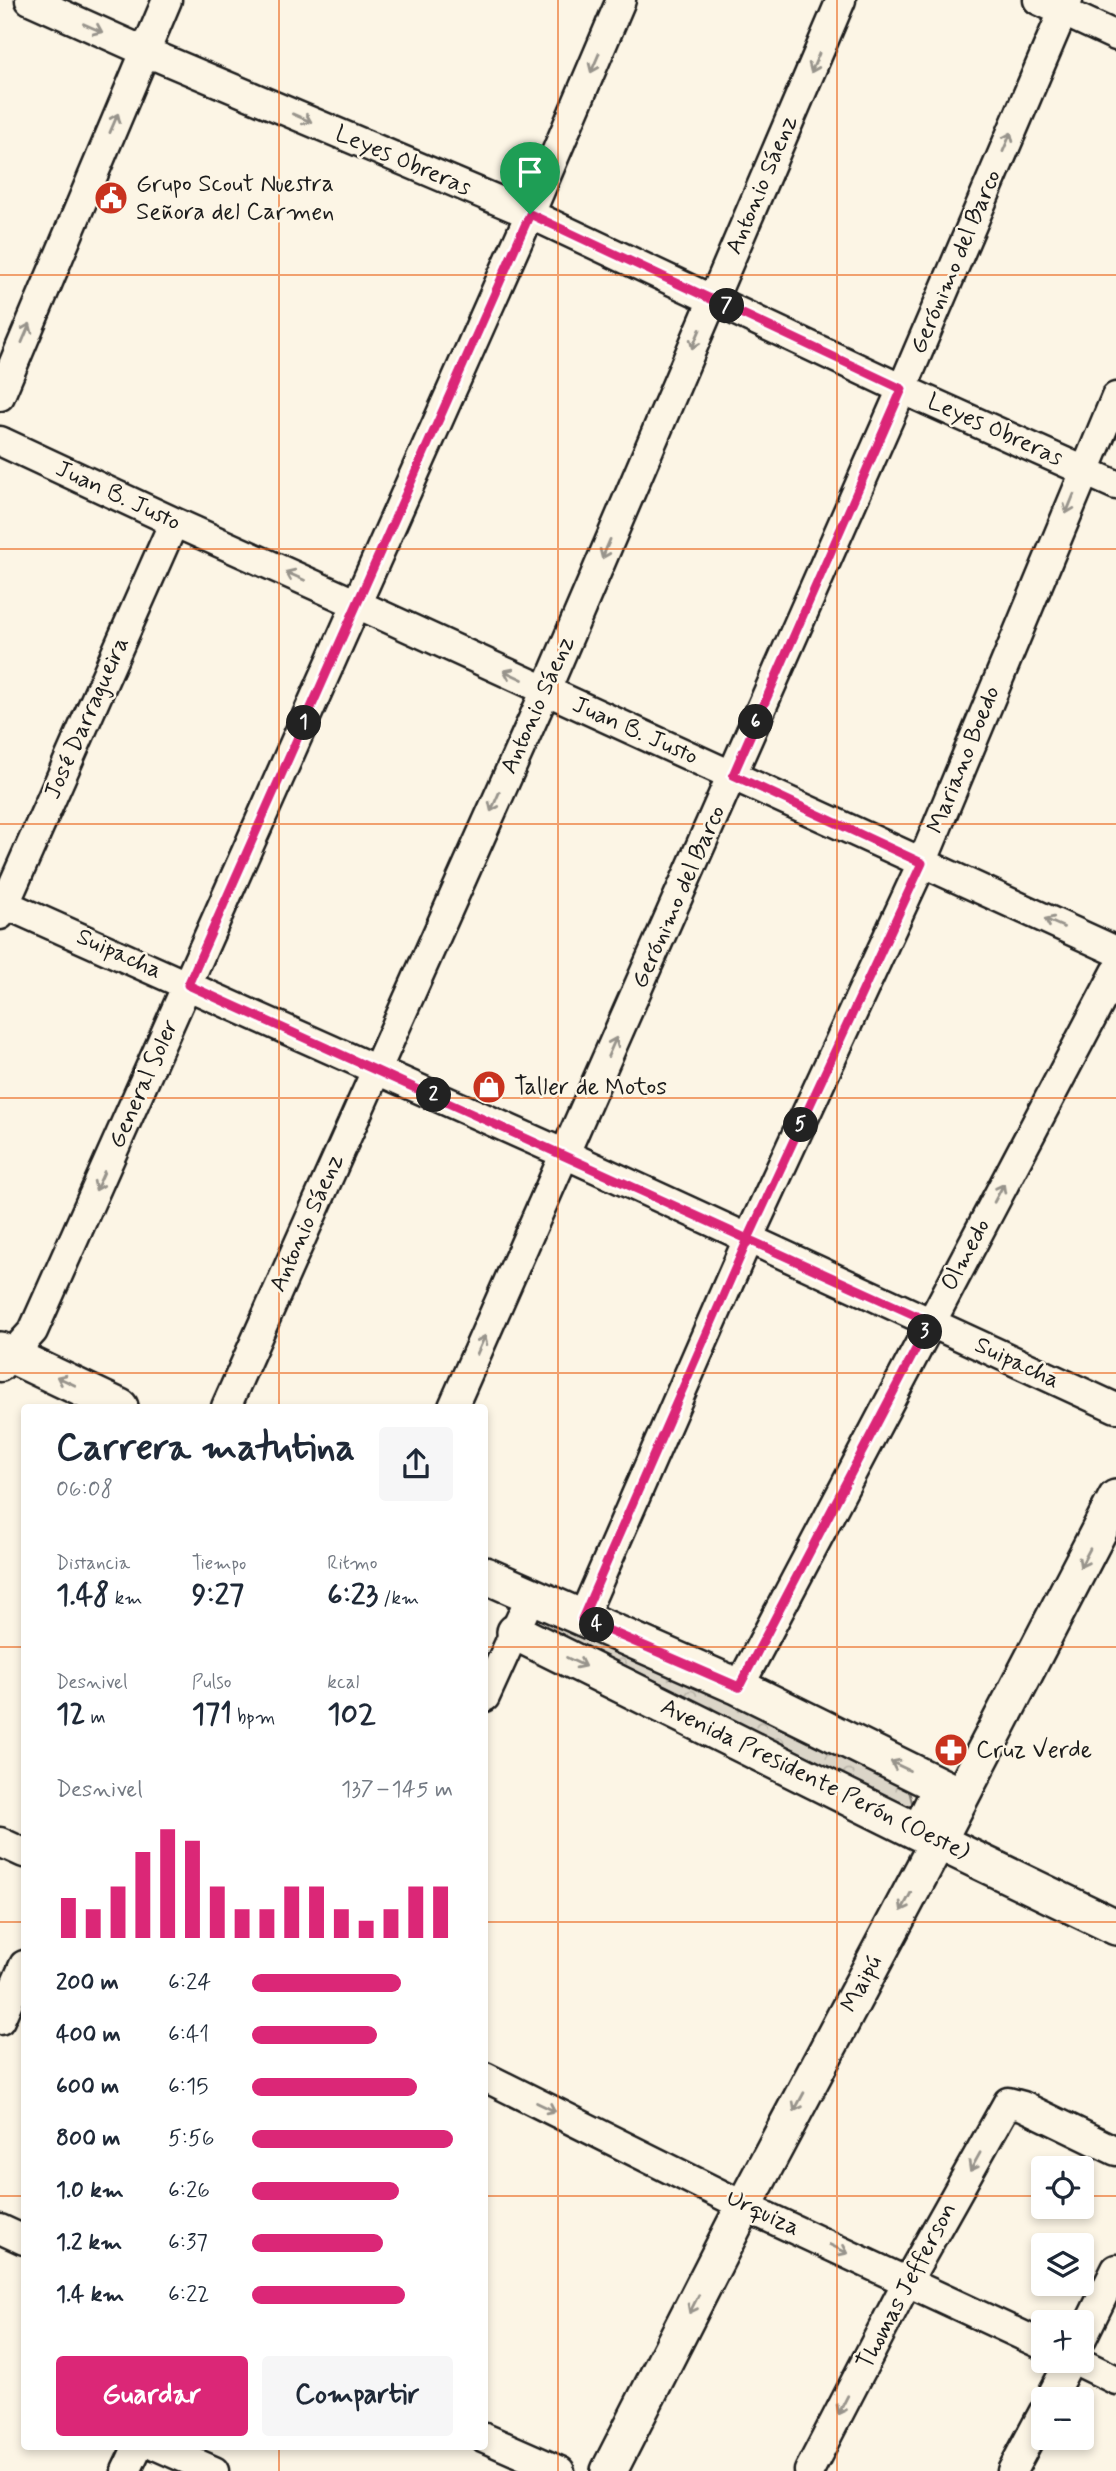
<!DOCTYPE html>
<html lang="es">
<head>
<meta charset="utf-8">
<style>
	:root { --surface:#fff; --page:#f6f6f7; --text:#1f2937; --muted:#747a83; --accent:#db2777 }
	body { margin:0; font-family:Mynerve,sans-serif; background:var(--page); color:var(--text); height:100vh; display:flex; flex-direction:column; font-size:26px; white-space:nowrap }
	* { box-sizing:border-box; margin:0 }
	p { font-size:23px; color:var(--muted) }
	.icon { flex:none; width:38px; height:38px; fill:none; stroke:currentColor; stroke-width:2; stroke-linecap:round; stroke-linejoin:round }
	.map { position:relative; flex:1; overflow:hidden }
	.sheet { position:absolute; left:21px; top:1404px; width:467px; height:1046px; display:flex; flex-direction:column; background:var(--surface); border-radius:7px; box-shadow:0 4px 10px #0003 }
	.sheet>* { flex:none }
	.fabs { position:absolute; left:1031px; top:2156px; display:grid; gap:14px }
	.fabs a { display:grid; place-items:center; width:63px; height:63px; border-radius:7px; background:var(--surface); box-shadow:0 4px 10px #0003; font-size:35px }
	.pin { position:absolute; display:grid; place-items:center; width:60px; height:60px; color:#fff; margin:-72px -30px; border-radius:50% 50% 50% 0; rotate:-45deg; box-shadow:0 0 7px #0007 }
	.pin .icon { rotate:45deg }
	.km { position:absolute; width:35px; height:35px; margin:-18px; border-radius:50%; background:#222; color:#fff; font-size:19px; line-height:35px; text-align:center }
	.round { display:grid; place-items:center; flex:none; width:74px; height:74px; border-radius:7px; background:var(--page) }
	.head { display:flex; align-items:center; justify-content:space-between; height:119px; padding:0 35px }
	h1 { font-size:38px; font-weight:800; line-height:52px }
	.figures { display:grid; grid-template-columns:repeat(3,1fr); gap:10px; height:119px; padding:7px 35px }
	.figures div { display:grid; align-content:center }
	.figures b { font-size:30px; font-weight:800 }
	.figures small { font-size:19px; font-weight:400 }
	.figures p { font-size:19px }
	.chart { height:196px; padding:14px 35px }
	.chart p { display:flex; justify-content:space-between }
	.chart svg { width:100%; height:126px; margin-top:7px; stroke:var(--accent); stroke-width:6 }
	.cta { display:flex; gap:14px; margin-top:auto; padding:14px 35px }
	.cta a { flex:1; height:80px; border-radius:7px; background:var(--accent); color:#fff; font-size:28px; font-weight:800; line-height:80px; text-align:center }
	.cta a+a { background:var(--page); color:var(--text) }
	ul { padding:0 35px; list-style:none; font-size:23px }
	li { display:grid; grid-template-columns:112px 84px 1fr; align-items:center; height:52px }
	li i { height:18px; border-radius:9px; background:var(--accent) }
	.map>svg:first-child { display:block }
</style>
</head>
<body>
<div class="map">
<svg width="1116" height="2471" viewBox="0 0 1116 2471">
	<defs>
		<pattern id="park-crowns" width="20" height="18" patternUnits="userSpaceOnUse" patternTransform="scale(1.75)"><rect width="20" height="18" fill="#dbd5c8"/><path d="M2 6a3 3 0 1 1 6 0M12 15a3 3 0 1 1 6 0" fill="none" stroke="#bbb6ab"/></pattern>
	</defs>
	<rect width="100%" height="100%" fill="#fcf5e5"/>
	<filter id="ink" filterUnits="userSpaceOnUse"><feTurbulence type="fractalNoise" baseFrequency=".0143" numOctaves="2"/><feDisplacementMap in="SourceGraphic" scale="14" xChannelSelector="R" yChannelSelector="G"/><feConvolveMatrix kernelMatrix="1 2 1 2 8 2 1 2 1" color-interpolation-filters="sRGB"/></filter>
	<g filter="url(#ink)">
		<path fill="url(#park-crowns)" stroke="#7c7872" stroke-width="2" d="M538 1614 907 1783 913 1806 894 1811 530 1629Z"/>
		<g fill="none" stroke-linecap="round" stroke-linejoin="round">
			<defs>
				<path id="minor" d="M30 0 144 51 530 214 902 389 1116 485
					M1038 0 1116 36
					M0 396 167 0
					M0 441 174 522 357 604 1116 951
					M0 902 565 1154 1116 1408
					M0 915 174 522
					M0 1367 33 1331 530 214 621 0
					M226 1407 546 690 841 0
					M453 1407 902 389 1068 0
					M582 1619 748 1239 922 863 1116 397
					M739 1687 1116 972
					M485 1697 531 1596
					M916 1831 938 1785
					M0 1842 24 1853
					M0 2020 24 1965
					M485 2077 744 2206 1043 2345
					M0 2229 24 2240
					M1082 2338 1116 2269
					M1077 2361 1116 2380
					M1050 2399 1070 2361
					M485 2438 560 2471
					M157 2446 214 2471
					M126 2471 138 2446
					M809 2471 908 2280 1008 2102 1023 2106 1116 2151
					M1012 2471 1043 2413"/>
				<path id="major" d="M0 1350 120 1407
					M485 1575 739 1687 961 1796
					M515 1632 916 1831 1116 1927
					M609 2471 744 2206 938 1841 1116 1498"/>
			</defs>
			<use href="#minor" stroke="#1c1c1c" stroke-width="33"/>
			<use href="#major" stroke="#1c1c1c" stroke-width="40"/>
			<use href="#minor" stroke="#fcf5e5" stroke-width="28"/>
			<use href="#major" stroke="#fcf5e5" stroke-width="35"/>
		</g>
		<defs><path id="oneway-shaft" d="M-6 0H5M1.5-3L5.5 0L1.5 3" fill="none" stroke-width="1.6" stroke-linecap="round" stroke-linejoin="round" transform="scale(1.75)"/></defs>
		<g stroke="#97938b">
			<use href="#oneway-shaft" transform="translate(93 28) rotate(24)"/>
			<use href="#oneway-shaft" transform="translate(595 63) rotate(113)"/>
			<use href="#oneway-shaft" transform="translate(815 63) rotate(113)"/>
			<use href="#oneway-shaft" transform="translate(302 118) rotate(23)"/>
			<use href="#oneway-shaft" transform="translate(114 123) rotate(-67)"/>
			<use href="#oneway-shaft" transform="translate(1007 142) rotate(-67)"/>
			<use href="#oneway-shaft" transform="translate(26 333) rotate(-67)"/>
			<use href="#oneway-shaft" transform="translate(696 339) rotate(113)"/>
			<use href="#oneway-shaft" transform="translate(1070 504) rotate(112)"/>
			<use href="#oneway-shaft" transform="translate(606 549) rotate(113)"/>
			<use href="#oneway-shaft" transform="translate(295 576) rotate(-156)"/>
			<use href="#oneway-shaft" transform="translate(513 675) rotate(-155)"/>
			<use href="#oneway-shaft" transform="translate(495 802) rotate(114)"/>
			<use href="#oneway-shaft" transform="translate(1054 923) rotate(-156)"/>
			<use href="#oneway-shaft" transform="translate(612 1047) rotate(-66)"/>
			<use href="#oneway-shaft" transform="translate(100 1181) rotate(114)"/>
			<use href="#oneway-shaft" transform="translate(999 1193) rotate(-62)"/>
			<use href="#oneway-shaft" transform="translate(481 1345) rotate(-66)"/>
			<use href="#oneway-shaft" transform="translate(66 1381) rotate(-154)"/>
			<use href="#oneway-shaft" transform="translate(1085 1558) rotate(118)"/>
			<use href="#oneway-shaft" transform="translate(576 1662) rotate(26)"/>
			<use href="#oneway-shaft" transform="translate(900 1766) rotate(-154)"/>
			<use href="#oneway-shaft" transform="translate(906 1902) rotate(118)"/>
			<use href="#oneway-shaft" transform="translate(799 2102) rotate(118)"/>
			<use href="#oneway-shaft" transform="translate(546 2107) rotate(26)"/>
			<use href="#oneway-shaft" transform="translate(975 2162) rotate(119)"/>
			<use href="#oneway-shaft" transform="translate(839 2249) rotate(25)"/>
			<use href="#oneway-shaft" transform="translate(694 2304) rotate(117)"/>
			<use href="#oneway-shaft" transform="translate(843 2405) rotate(117)"/>
		</g>
	</g>
	<g fill="none" stroke-linecap="round" stroke-linejoin="round" filter="url(#ink)">
		<defs>
			<path id="route" d="M530 214 188 985C436 1096 683 1209 930 1322L739 1687 582 1619 748 1239 922 863 733 775 902 389 530 214"/>
		</defs>
		<use href="#route" stroke="#fff" stroke-width="14"/>
		<use href="#route" stroke="#db2777" stroke-width="9"/>
	</g>
	<path fill="none" stroke="#e8590c" stroke-width="2" stroke-opacity="0.55" d="M279 0V1407M558 0V2471M837 0V2471M0 275H1116M0 549H1116M0 824H1116M0 1098H1116M0 1373H1116M0 1647H24M485 1647H1116M0 1922H24M485 1922H1116M0 2196H24M485 2196H1043M1082 2196H1116M279 2446V2471"/>
	<defs>
		<symbol id="civic-disc" viewBox="-11 -11 22 22"><circle r="9.5" fill="#c8321e" stroke="#fcf5e5"/><path d="M-.6-6.5H3V-4.5H.6V-3L4-1V1h2V6H-6V1h2V-1L-.6-3ZM-1.2 2.5V6h2.4V2.5Z" fill="#fff"/></symbol>
		<symbol id="shop-disc" viewBox="-11 -11 22 22"><circle r="9.5" fill="#c8321e" stroke="#fcf5e5"/><path d="M-5-2.5h2.3a2.7 3.5 0 0 1 5.4 0H5L5.5 6h-11ZM-1.5-2.5h3a1.5 2.3 0 0 0-3 0Z" fill="#fff"/></symbol>
		<symbol id="pharmacy-disc" viewBox="-11 -11 22 22"><circle r="9.5" fill="#c8321e" stroke="#fcf5e5"/><path d="M-2-6h4v4h4v4h-4v4h-4v-4h-4v-4h4Z" fill="#fff"/></symbol>
	</defs>
	<g fill-rule="evenodd">
		<use href="#civic-disc" x="92" y="179" width="38" height="38"/>
		<use href="#shop-disc" x="470" y="1068" width="38" height="38"/>
		<use href="#pharmacy-disc" x="932" y="1731" width="38" height="38"/>
	</g>
	<g text-anchor="middle" dominant-baseline="central" stroke-width="5" stroke-linejoin="round" paint-order="stroke">
		<g font-size="24" fill="#1c1c1c" stroke="#fcf5e5">
			<text transform="translate(403 161) rotate(23)">Leyes Obreras</text>
			<text transform="translate(762 185) rotate(-67)">Antonio Sáenz</text>
			<text transform="translate(956 262) rotate(-67)">Gerónimo del Barco</text>
			<text transform="translate(995 430) rotate(24)">Leyes Obreras</text>
			<text transform="translate(118 496) rotate(25)">Juan B. Justo</text>
			<text transform="translate(538 705) rotate(-66)">Antonio Sáenz</text>
			<text transform="translate(87 718) rotate(-66)">José Darragueira</text>
			<text transform="translate(635 731) rotate(24)">Juan B. Justo</text>
			<text transform="translate(964 760) rotate(-68)">Mariano Boedo</text>
			<text transform="translate(679 897) rotate(-66)">Gerónimo del Barco</text>
			<text transform="translate(119 954) rotate(24)">Suipacha</text>
			<text transform="translate(144 1084) rotate(-66)">General Soler</text>
			<text transform="translate(307 1223) rotate(-66)">Antonio Sáenz</text>
			<text transform="translate(966 1255) rotate(-62)">Olmedo</text>
			<text transform="translate(1017 1363) rotate(25)">Suipacha</text>
			<text transform="translate(815 1780) rotate(26)">Avenida Presidente Perón (Oeste)</text>
			<text transform="translate(862 1984) rotate(-62)">Maipú</text>
			<text transform="translate(763 2213) rotate(25)">Urquiza</text>
			<text transform="translate(907 2286) rotate(-62)">Thomas Jefferson</text>
		</g>
		<g font-size="24" fill="#1c1c1c" stroke="#fcf5e5" text-anchor="start">
			<text x="136" y="184">Grupo Scout Nuestra<tspan x="136" dy="28">Señora del Carmen</tspan></text>
			<text x="514" y="1087">Taller de Motos</text>
			<text x="976" y="1750">Cruz Verde</text>
		</g>
	</g>
</svg>
<div class="fabs">
<a><svg class="icon" aria-label="locate" viewBox="0 0 24 24"><circle cx="12" cy="12" r="6"/><path d="M12 2v4M12 18v4M2 12h4M18 12h4"/></svg></a>
<a><svg class="icon" aria-label="layers" viewBox="0 0 24 24"><path d="M12 4l9 5-9 5-9-5zM3 14l9 5 9-5"/></svg></a>
<a>+</a>
<a>−</a>
</div>
<div class="pin" style="left:530px;top:214px;background:#1e9e55"><svg class="icon" aria-label="arrive" viewBox="0 0 24 24"><path d="M6 21V4h12l-3 4 3 4H6"/></svg></div>
<b class="km" style="left:304px;top:723px">1</b>
<b class="km" style="left:434px;top:1095px">2</b>
<b class="km" style="left:925px;top:1332px">3</b>
<b class="km" style="left:597px;top:1625px">4</b>
<b class="km" style="left:801px;top:1125px">5</b>
<b class="km" style="left:756px;top:722px">6</b>
<b class="km" style="left:727px;top:306px">7</b>
<section class="sheet">
<div class="head"><div><h1>Carrera matutina</h1><p>06:08</p></div><a class="round"><svg class="icon" aria-label="share" viewBox="0 0 24 24"><path d="M12 15V3M7 8l5-5 5 5M5 13v7h14v-7"/></svg></a></div>
<div class="figures">
<div><p>Distancia</p><b>1.48<small> km</small></b></div>
<div><p>Tiempo</p><b>9:27</b></div>
<div><p>Ritmo</p><b>6:23<small> /km</small></b></div>
</div>
<div class="figures">
<div><p>Desnivel</p><b>12<small> m</small></b></div>
<div><p>Pulso</p><b>171<small> bpm</small></b></div>
<div><p>kcal</p><b>102</b></div>
</div>
<div class="chart"><p><span>Desnivel</span>137–145 m</p>
<svg viewBox="0 0 160 44" preserveAspectRatio="none"><path d="M5 44V30M15 44V34M25 44V26M35 44V14M45 44V6M55 44V10M65 44V26M75 44V34M85 44V34M95 44V26M105 44V26M115 44V34M125 44V38M135 44V34M145 44V26M155 44V26"/></svg>
</div>
<ul>
<li><b>200 m</b>6:24<i style="width:74%"></i></li>
<li><b>400 m</b>6:41<i style="width:62%"></i></li>
<li><b>600 m</b>6:15<i style="width:82%"></i></li>
<li><b>800 m</b>5:56<i style="width:100%"></i></li>
<li><b>1.0 km</b>6:26<i style="width:73%"></i></li>
<li><b>1.2 km</b>6:37<i style="width:65%"></i></li>
<li><b>1.4 km</b>6:22<i style="width:76%"></i></li>
</ul>
<div class="cta"><a>Guardar</a><a>Compartir</a></div>
</section>
</div>
</body>
</html>
